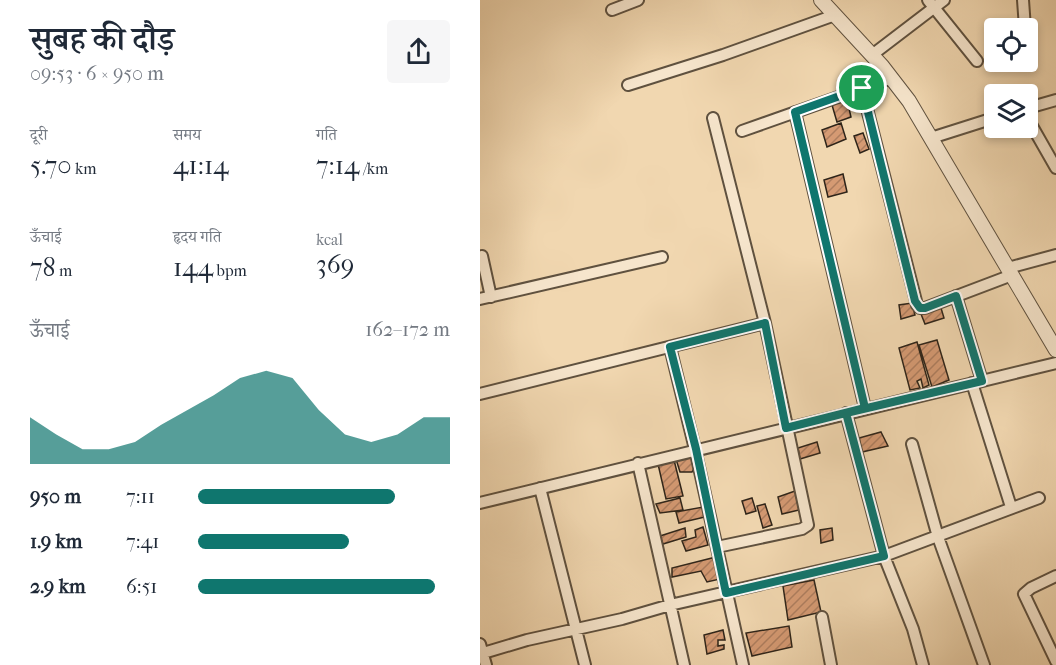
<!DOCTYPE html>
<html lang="hi">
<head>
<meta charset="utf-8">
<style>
	:root { --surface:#fff; --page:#f6f6f7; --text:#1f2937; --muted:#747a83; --accent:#0f766e }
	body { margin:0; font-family:"IM FELL French Canon","Noto Serif Devanagari",serif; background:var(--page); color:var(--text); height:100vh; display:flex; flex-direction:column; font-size:22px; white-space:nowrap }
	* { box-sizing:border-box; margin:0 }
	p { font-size:20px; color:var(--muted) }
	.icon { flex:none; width:33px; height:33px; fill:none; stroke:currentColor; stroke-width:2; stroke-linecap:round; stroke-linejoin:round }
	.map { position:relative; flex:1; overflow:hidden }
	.drawer { display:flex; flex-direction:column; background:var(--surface); width:480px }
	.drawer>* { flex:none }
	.tools { position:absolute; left:504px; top:18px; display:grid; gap:12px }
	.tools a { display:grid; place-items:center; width:54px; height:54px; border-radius:6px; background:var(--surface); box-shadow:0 3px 9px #0003; font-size:30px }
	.pin { position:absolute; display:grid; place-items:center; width:51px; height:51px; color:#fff; margin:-26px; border:3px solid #fff; border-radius:50%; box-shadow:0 2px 6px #0007 }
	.round { display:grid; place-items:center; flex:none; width:63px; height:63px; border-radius:6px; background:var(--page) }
	.headline { display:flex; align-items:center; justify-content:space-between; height:102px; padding:0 30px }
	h1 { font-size:33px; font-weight:600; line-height:45px }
	.stats { display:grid; grid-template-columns:repeat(3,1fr); gap:9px; height:102px; padding:6px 30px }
	.stats div { display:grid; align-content:center }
	.stats b { font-size:26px; font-weight:600 }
	.stats small { font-size:16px; font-weight:400 }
	.stats p { font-size:16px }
	.chart { height:168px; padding:12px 30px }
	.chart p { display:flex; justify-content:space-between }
	.chart svg { width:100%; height:108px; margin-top:6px; fill:var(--accent); opacity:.7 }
	ul { padding:0 30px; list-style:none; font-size:20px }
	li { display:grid; grid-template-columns:96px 72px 1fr; align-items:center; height:45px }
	li i { height:15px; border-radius:8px; background:var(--accent) }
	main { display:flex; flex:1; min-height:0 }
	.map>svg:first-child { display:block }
</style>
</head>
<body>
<main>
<section class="drawer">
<div class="headline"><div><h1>सुबह की दौड़</h1><p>09:53 · 6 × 950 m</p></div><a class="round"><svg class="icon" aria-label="share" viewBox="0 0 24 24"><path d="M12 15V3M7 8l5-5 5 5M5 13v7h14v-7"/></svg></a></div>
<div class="stats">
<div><p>दूरी</p><b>5.70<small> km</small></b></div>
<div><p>समय</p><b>41:14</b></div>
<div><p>गति</p><b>7:14<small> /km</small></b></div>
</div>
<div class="stats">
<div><p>ऊँचाई</p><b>78<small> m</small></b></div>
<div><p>हृदय गति</p><b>144<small> bpm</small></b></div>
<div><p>kcal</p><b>369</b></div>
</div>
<div class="chart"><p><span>ऊँचाई</span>162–172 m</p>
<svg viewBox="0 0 160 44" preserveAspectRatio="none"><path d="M0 44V25L10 32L20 38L30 38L40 35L50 28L60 22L70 16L80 9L90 6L100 9L110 22L120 32L130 35L140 32L150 25L160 25V44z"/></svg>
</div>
<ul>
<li><b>950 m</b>7:11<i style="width:78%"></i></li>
<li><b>1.9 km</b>7:41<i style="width:60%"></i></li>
<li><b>2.9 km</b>6:51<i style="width:94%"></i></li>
</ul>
</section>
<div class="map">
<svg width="576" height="665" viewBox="0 0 576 665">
	<defs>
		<pattern id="building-hatch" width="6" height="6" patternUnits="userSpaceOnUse" patternTransform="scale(1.5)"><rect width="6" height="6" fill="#d59a73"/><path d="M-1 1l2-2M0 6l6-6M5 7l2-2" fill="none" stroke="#ad7d5e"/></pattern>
	</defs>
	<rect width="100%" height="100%" fill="#f1d7b0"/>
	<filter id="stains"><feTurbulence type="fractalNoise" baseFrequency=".00333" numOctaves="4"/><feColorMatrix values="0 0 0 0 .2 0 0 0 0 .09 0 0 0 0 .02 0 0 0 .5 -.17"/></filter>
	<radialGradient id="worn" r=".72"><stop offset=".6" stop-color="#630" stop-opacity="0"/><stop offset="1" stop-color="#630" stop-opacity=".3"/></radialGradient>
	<path fill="url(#building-hatch)" stroke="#2e2419" stroke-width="1.5" d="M367 100 371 117 357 122 352 105Z
		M361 123 366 139 347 147 342 130Z
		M383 133 389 149 380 153 374 136Z
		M363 174 367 192 348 197 344 180Z
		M432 303 435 315 421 319 419 305Z
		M461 308 464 318 445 324 441 314Z
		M457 340 469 380 452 387 439 345Z
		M437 342 449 385 443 388 441 379 437 381 440 388 430 390 419 348Z
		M401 432 408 446 382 452 379 438Z
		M337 442 340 453 320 459 318 448Z
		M214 454 216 465 212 472H200L196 459Z
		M194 460 203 496 186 499 178 464Z
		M315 491 319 510 302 514 298 497Z
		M200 498 203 510 180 513 176 504Z
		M272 498 276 511 266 514 262 501Z
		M285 504 292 525 283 528 277 506Z
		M223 507 225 517 199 523 196 512Z
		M223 527 228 545 206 551 202 541 216 537 215 530Z
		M205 528 206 537 183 544 180 536Z
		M352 528 353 540 341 543 340 530Z
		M236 557 240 579 227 582 221 571 192 577V568Z
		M334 580 341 612 308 620 303 586Z
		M309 626 312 647 272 656 266 633Z
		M243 630 245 640H238V646L244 645V649L227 654 224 635Z"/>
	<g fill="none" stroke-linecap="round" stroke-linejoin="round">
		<defs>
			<path id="minor" d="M448 0 497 61
				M543 0 545 28
				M132 10 158 0
				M392 55 464 0
				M148 85 243 55 355 15
				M382 89 437 305 440 308H445L532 275
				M548 108 576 100
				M315 112 385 408
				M233 118 285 323 328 525 322 529 237 547
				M548 119 576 168
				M262 131 412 78
				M451 138 514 118
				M2 256 11 297
				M528 268 576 255
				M476 296 502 381
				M0 299 182 257
				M190 347 215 449 263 665
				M492 383 531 507
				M0 394 285 323
				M366 413 404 556 433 629 443 665
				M432 444 458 537 504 665
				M158 463 204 665
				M60 488 105 665
				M0 503 576 363
				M576 576 551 588 544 594 576 661
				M342 617 351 665
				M0 644 6 665
				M0 654 47 640 142 619 190 605 404 556 559 498"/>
			<path id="tertiary" d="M341 0 402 66 429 101 576 350"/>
		</defs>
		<use href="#minor" stroke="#5f513f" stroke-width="14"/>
		<use href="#tertiary" stroke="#5f513f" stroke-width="16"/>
		<use href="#minor" stroke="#f6e5cc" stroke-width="10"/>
		<use href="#tertiary" stroke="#f6e5cc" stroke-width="14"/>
	</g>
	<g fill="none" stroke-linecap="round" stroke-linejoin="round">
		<defs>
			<path id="route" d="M382 88 315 112 385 408 306 428 285 323 190 347 216 449 246 593 404 556 366 413 502 381 476 296 445 308H440L435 301 382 88"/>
		</defs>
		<use href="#route" stroke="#fff" stroke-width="12"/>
		<use href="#route" stroke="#0f766e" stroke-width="8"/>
	</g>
	<rect width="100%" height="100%" filter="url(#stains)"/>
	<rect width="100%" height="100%" fill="url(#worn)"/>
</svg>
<div class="tools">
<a><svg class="icon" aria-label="locate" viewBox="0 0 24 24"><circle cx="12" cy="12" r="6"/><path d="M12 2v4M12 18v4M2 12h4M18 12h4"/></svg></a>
<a><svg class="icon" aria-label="layers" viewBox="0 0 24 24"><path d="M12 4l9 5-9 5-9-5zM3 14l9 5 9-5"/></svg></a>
</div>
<div class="pin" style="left:382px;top:88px;background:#1e9e55"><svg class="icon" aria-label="arrive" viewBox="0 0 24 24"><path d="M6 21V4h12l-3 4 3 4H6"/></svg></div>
</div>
</main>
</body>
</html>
